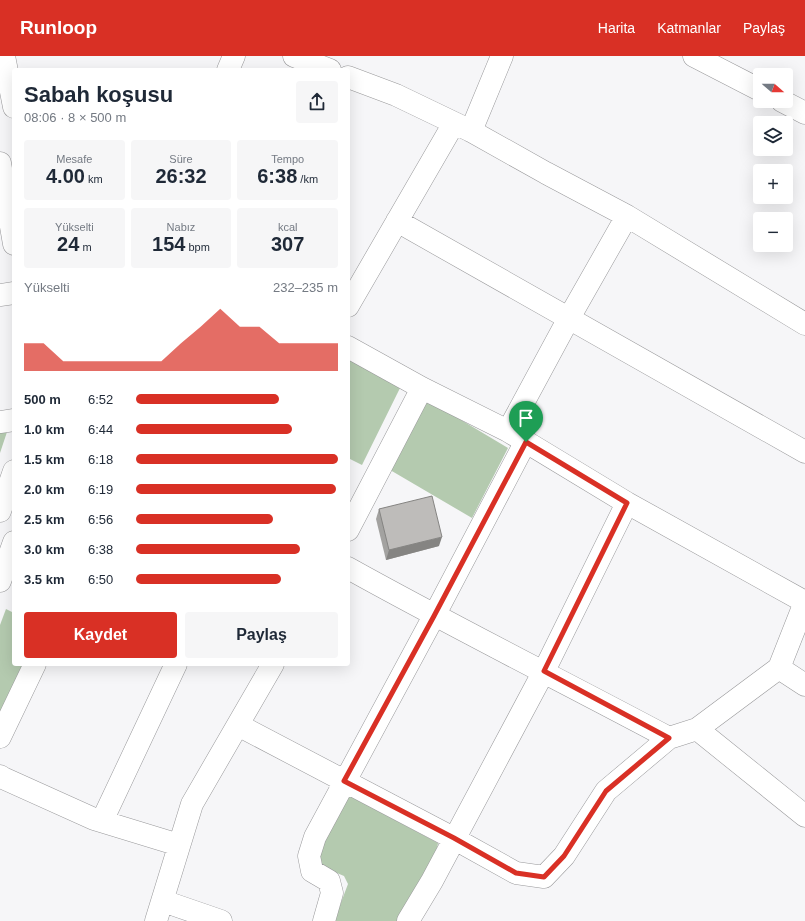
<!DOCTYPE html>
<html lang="tr">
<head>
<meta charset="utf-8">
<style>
	:root { --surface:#fff; --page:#f6f6f7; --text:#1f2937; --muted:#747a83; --accent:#d93025 }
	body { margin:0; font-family:Helvetica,sans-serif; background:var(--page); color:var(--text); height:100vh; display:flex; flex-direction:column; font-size:15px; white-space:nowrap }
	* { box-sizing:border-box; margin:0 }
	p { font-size:13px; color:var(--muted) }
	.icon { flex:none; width:22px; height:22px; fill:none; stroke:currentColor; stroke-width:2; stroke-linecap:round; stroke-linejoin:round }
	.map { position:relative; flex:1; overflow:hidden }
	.panel { position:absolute; left:12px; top:12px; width:338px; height:598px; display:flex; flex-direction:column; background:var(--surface); border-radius:4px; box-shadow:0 4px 16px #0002 }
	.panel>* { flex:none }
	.needle { width:26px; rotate:110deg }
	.controls { position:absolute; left:753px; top:12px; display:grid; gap:8px }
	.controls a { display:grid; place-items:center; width:40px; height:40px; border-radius:4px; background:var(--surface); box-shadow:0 4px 16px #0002; font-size:20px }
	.pin { position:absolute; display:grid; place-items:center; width:34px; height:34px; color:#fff; margin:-41px -17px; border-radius:50% 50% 50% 0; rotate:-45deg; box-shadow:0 0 4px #0007 }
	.pin .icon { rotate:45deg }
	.round { display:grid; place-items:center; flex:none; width:42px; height:42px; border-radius:4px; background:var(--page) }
	.summary { display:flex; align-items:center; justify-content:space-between; height:68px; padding:0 12px }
	h1 { font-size:22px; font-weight:600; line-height:30px }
	.figures { display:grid; grid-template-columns:repeat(3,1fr); gap:6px; height:68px; padding:4px 12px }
	.figures div { display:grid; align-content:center; border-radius:4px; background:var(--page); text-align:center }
	.figures b { font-size:20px; font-weight:600 }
	.figures small { font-size:11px; font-weight:400 }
	.figures p { font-size:11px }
	.chart { height:112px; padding:8px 12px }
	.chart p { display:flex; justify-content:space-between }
	.chart svg { width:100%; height:72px; margin-top:4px; fill:var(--accent); opacity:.7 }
	.button { display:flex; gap:8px; margin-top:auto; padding:8px 12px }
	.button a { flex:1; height:46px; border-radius:4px; background:var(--accent); color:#fff; font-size:16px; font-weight:600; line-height:46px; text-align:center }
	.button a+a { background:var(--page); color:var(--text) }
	ul { padding:0 12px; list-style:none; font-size:13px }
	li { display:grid; grid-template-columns:64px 48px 1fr; align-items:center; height:30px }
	li i { height:10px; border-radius:5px; background:var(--accent) }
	header { display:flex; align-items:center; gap:24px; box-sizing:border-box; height:56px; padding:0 20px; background:var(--accent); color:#fff }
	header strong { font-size:19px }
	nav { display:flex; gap:22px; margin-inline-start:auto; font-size:14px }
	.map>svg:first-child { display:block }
</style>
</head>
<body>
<header>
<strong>Runloop</strong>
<nav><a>Harita</a><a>Katmanlar</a><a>Paylaş</a></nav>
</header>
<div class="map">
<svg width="805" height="865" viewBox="0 0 805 865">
	<rect width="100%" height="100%" fill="#f6f6f8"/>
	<path fill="#b4caaf" d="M348 302 401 330 362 409 348 402Z
		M426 343 508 392 472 462 385 411Z
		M9 370 0 397V371Z
		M6 553 14 557V608H26L0 661V569Z
		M348 739 438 787 436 799 397 865H334L348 828 344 820 318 809 317 801Z"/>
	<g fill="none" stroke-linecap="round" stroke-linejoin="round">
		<defs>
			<path id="minor" d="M4 0 14 51
				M294 0 330 14
				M694 0 760 34
				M228 14 234 0
				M348 21 396 39 471 75 546 117 627 160 805 268
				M782 45 805 57
				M471 75 502 0
				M0 107 14 188
				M397 165 805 396
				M0 239 14 237
				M348 250 454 67
				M348 291 422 332 508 375 627 447 805 546
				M0 366 14 364
				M508 375 569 262 627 160
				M0 455 14 415
				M348 474 422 332
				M348 512C454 571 562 625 669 682
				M0 525 14 486
				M779 612 805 629
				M238 669 453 782 516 817 544 821 564 800 606 735 669 682 697 673 779 612 805 546
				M697 673 805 760
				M0 681 35 608
				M0 720 3 722 94 763 179 789
				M102 765 176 608
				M163 845 221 865
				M156 865 192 748 273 608
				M324 865 332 837 329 825 312 815 309 800 315 781 434 560 526 385
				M408 865 432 825 544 615 627 447"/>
		</defs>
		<use href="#minor" stroke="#99999b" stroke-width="23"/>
		<use href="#minor" stroke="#fff" stroke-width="22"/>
	</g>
	<path fill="#a3a2a0" d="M379 453 439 490 386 504 376 463Z"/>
	<path fill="#858482" d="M442 481 439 490 386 504 389 494Z"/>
	<path fill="#bebcba" stroke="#858482" d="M432 440 442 481 389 494 379 453Z"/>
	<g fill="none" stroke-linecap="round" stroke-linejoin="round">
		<defs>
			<path id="route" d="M526 386 627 447 544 615 669 682 606 735 564 800 544 821 516 817 454 782 344 725 434 560Z"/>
		</defs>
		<use href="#route" stroke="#fff" stroke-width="8"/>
		<use href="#route" stroke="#d93025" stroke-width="5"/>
	</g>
</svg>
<div class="controls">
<a><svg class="needle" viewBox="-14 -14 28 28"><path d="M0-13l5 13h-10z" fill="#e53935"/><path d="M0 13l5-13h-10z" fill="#747a83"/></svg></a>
<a><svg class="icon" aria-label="layers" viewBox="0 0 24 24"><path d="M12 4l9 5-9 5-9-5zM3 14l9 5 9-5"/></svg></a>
<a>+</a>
<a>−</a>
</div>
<div class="pin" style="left:526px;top:386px;background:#1e9e55"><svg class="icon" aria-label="arrive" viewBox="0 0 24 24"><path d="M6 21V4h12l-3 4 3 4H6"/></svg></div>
<section class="panel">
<div class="summary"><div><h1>Sabah koşusu</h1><p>08:06 · 8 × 500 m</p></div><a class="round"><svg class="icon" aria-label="share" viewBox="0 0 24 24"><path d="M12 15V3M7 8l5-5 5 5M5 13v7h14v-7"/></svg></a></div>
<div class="figures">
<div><p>Mesafe</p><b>4.00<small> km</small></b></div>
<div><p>Süre</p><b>26:32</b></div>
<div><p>Tempo</p><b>6:38<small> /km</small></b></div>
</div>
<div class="figures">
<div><p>Yükselti</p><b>24<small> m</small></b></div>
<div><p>Nabız</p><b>154<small> bpm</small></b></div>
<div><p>kcal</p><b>307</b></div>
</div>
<div class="chart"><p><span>Yükselti</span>232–235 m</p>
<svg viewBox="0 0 160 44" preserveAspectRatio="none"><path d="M0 44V27L10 27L20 38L30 38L40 38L50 38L60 38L70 38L80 27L90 17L100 6L110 17L120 17L130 27L140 27L150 27L160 27V44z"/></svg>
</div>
<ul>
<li><b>500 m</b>6:52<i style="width:71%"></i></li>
<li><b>1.0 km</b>6:44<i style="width:77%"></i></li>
<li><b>1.5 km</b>6:18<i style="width:100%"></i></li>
<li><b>2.0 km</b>6:19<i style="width:99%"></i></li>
<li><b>2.5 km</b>6:56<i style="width:68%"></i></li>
<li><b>3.0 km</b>6:38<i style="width:81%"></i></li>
<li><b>3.5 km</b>6:50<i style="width:72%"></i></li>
</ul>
<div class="button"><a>Kaydet</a><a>Paylaş</a></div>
</section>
</div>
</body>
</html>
